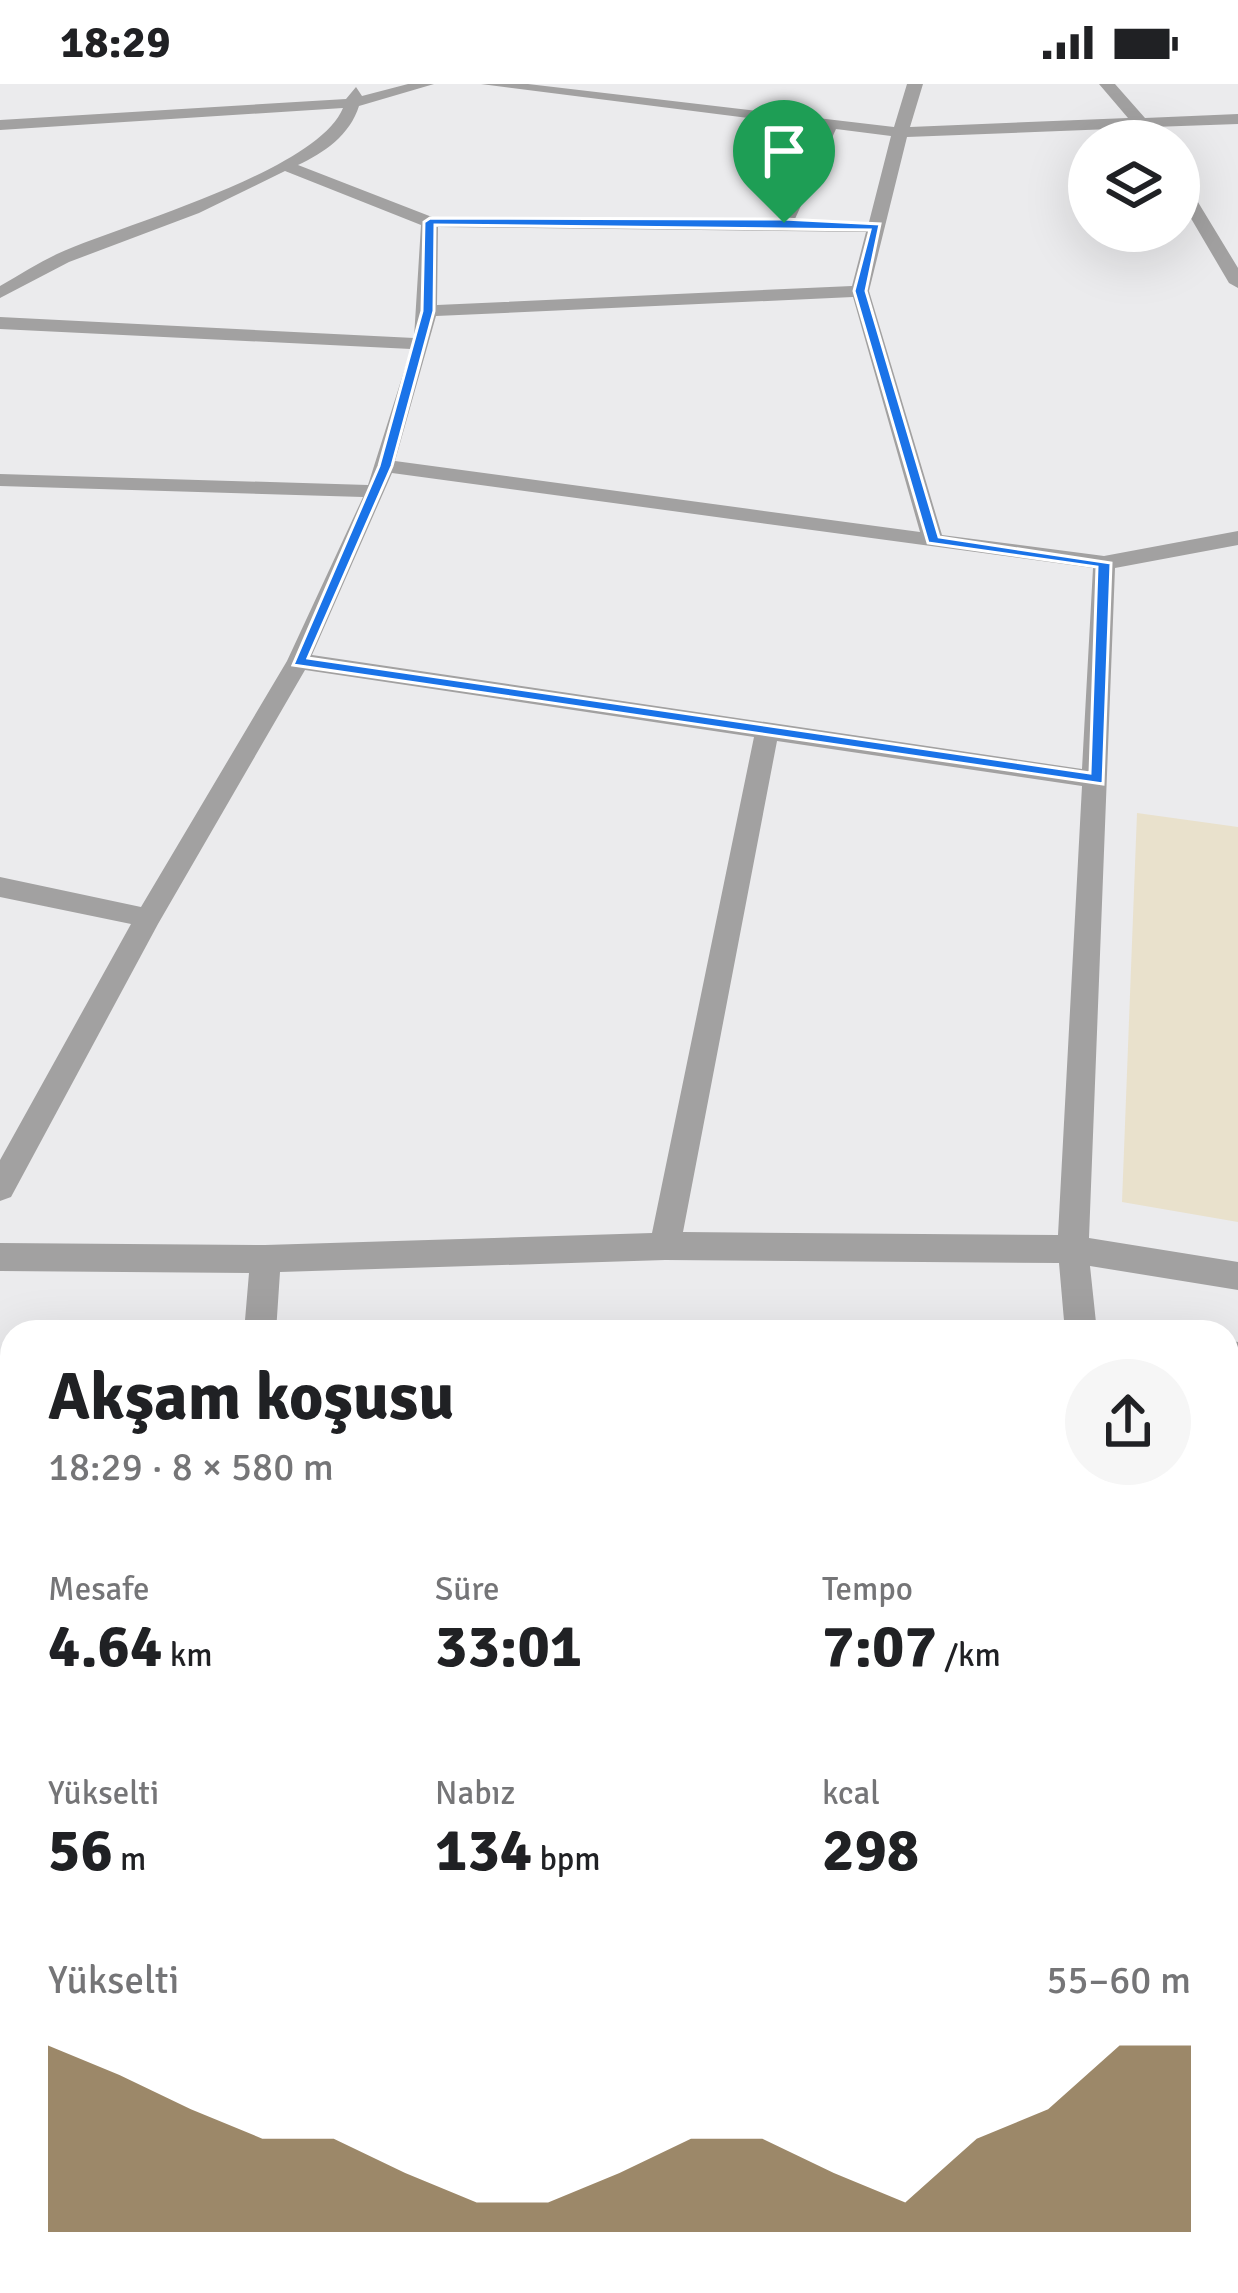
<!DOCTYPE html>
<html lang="tr">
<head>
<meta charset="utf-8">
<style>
	:root { --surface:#fff; --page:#f6f6f6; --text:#202124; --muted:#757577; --accent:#73562a }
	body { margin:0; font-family:Signika,sans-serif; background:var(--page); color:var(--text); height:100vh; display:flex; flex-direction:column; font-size:45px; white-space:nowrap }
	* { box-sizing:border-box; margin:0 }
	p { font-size:39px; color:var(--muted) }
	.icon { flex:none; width:66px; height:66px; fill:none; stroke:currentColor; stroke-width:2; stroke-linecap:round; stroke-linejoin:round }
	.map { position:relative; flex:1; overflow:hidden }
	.sheet { position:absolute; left:0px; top:1236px; width:1239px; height:975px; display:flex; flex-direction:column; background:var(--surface); border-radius:36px 36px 0 0; box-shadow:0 12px 48px #0002 }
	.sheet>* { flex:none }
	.controls { position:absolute; left:1068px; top:36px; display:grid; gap:24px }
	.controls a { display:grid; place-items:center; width:132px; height:132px; border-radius:50%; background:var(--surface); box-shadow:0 12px 48px #0002; font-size:60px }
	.pin { position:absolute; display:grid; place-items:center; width:102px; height:102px; color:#fff; margin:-123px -51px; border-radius:50% 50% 50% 0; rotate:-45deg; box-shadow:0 0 12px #0007 }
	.pin .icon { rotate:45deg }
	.round { display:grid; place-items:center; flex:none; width:126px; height:126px; border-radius:63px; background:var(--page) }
	.headline { display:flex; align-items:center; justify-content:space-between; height:204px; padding:0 48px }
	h1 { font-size:66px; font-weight:700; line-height:90px }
	.stats { display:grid; grid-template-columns:repeat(3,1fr); gap:18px; height:204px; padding:12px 48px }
	.stats div { display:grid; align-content:center }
	.stats b { font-size:60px; font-weight:700 }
	.stats small { font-size:33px; font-weight:400 }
	.stats p { font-size:33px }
	.chart { height:336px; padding:24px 48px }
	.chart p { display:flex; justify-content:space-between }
	.chart svg { width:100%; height:216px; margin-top:12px; fill:var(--accent); opacity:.7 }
	.status { display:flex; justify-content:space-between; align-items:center; height:84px; padding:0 60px; background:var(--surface); direction:ltr }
	.status svg { height:33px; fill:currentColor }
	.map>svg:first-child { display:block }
</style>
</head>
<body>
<div class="status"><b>18:29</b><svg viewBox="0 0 49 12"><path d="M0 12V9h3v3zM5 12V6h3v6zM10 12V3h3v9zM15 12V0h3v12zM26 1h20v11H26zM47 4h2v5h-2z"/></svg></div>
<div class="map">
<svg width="1238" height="2209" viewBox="0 0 1238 2209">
	<rect width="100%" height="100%" fill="#ebebed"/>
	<path fill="#e9e1cc" d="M1137 729 1238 743V1138L1122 1118Z"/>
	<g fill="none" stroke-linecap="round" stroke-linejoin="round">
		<path fill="#a2a1a1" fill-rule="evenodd" d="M408 0H434L359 22C350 51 324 69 298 81L432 133 777 137 820 43 481 0H528L894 43 907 0H923L910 43 1128 34 1099 0H1115L1145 34 1238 30V40L1153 43 1158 50 1150 55 1136 44 907 53 869 207 942 451 1104 472 1238 447V461L1115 484 1089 1154 1238 1178V1206L1090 1182 1097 1248H1065L1059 1179 665 1176 280 1188 276 1248H244L249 1189 0 1187V1159L265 1161 652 1149 754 653 305 586 158 840 11 1113 0 1117V1076L131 840 0 813V793L141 823 287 577 363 413 0 402V390L368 401 411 265 0 245V233L414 254 421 141 285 87 199 129 69 178 0 214V202C19 191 38 179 57 170 121 141 317 88 343 24L0 46V36L346 15 356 3 362 12ZM836 45 891 52 869 138 794 137ZM438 143 866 148 852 202 437 221ZM853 213 920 448 395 377 436 232ZM392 389 1093 484 1082 685 312 571ZM777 657 1082 702 1058 1151 683 1148Z
			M1179 95 1187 100 1238 184V204L1229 199 1179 114Z
			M1227 1256 1238 1258V1288L1227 1286Z
			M12 1587V1623L0 1626V1590Z
			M1227 2014 1238 2016V2058L1227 2056Z
			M490 2199H584L580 2209H493Z
			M1081 2199H1125V2209H1081Z"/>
	</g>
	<path fill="#1a73e8" stroke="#fff" stroke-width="3" fill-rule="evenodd" d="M430 134 784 135 880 140 866 207 939 453 1111 479 1103 700 293 581 379 382 422 227 424 138ZM435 141 870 146 854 207 928 459 1097 483 1090 689 308 574 392 382 434 227Z"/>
</svg>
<div class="controls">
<a><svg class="icon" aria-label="layers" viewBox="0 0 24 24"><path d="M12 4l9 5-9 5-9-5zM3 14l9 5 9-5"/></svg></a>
</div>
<div class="pin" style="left:784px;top:139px;background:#1e9e55"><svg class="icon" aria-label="arrive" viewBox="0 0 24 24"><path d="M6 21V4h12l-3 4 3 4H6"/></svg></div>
<section class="sheet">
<div class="headline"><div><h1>Akşam koşusu</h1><p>18:29 · 8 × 580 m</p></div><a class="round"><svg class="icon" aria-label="share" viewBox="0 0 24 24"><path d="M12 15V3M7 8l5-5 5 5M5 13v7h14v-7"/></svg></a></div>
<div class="stats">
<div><p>Mesafe</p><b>4.64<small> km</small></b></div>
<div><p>Süre</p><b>33:01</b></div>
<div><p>Tempo</p><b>7:07<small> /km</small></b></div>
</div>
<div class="stats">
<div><p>Yükselti</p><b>56<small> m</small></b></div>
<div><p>Nabız</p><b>134<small> bpm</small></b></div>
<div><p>kcal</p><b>298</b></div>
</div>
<div class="chart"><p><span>Yükselti</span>55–60 m</p>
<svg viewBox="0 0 160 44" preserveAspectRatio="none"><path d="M0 44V6L10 12L20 19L30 25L40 25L50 32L60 38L70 38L80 32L90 25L100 25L110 32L120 38L130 25L140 19L150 6L160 6V44z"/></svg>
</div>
</section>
</div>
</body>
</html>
